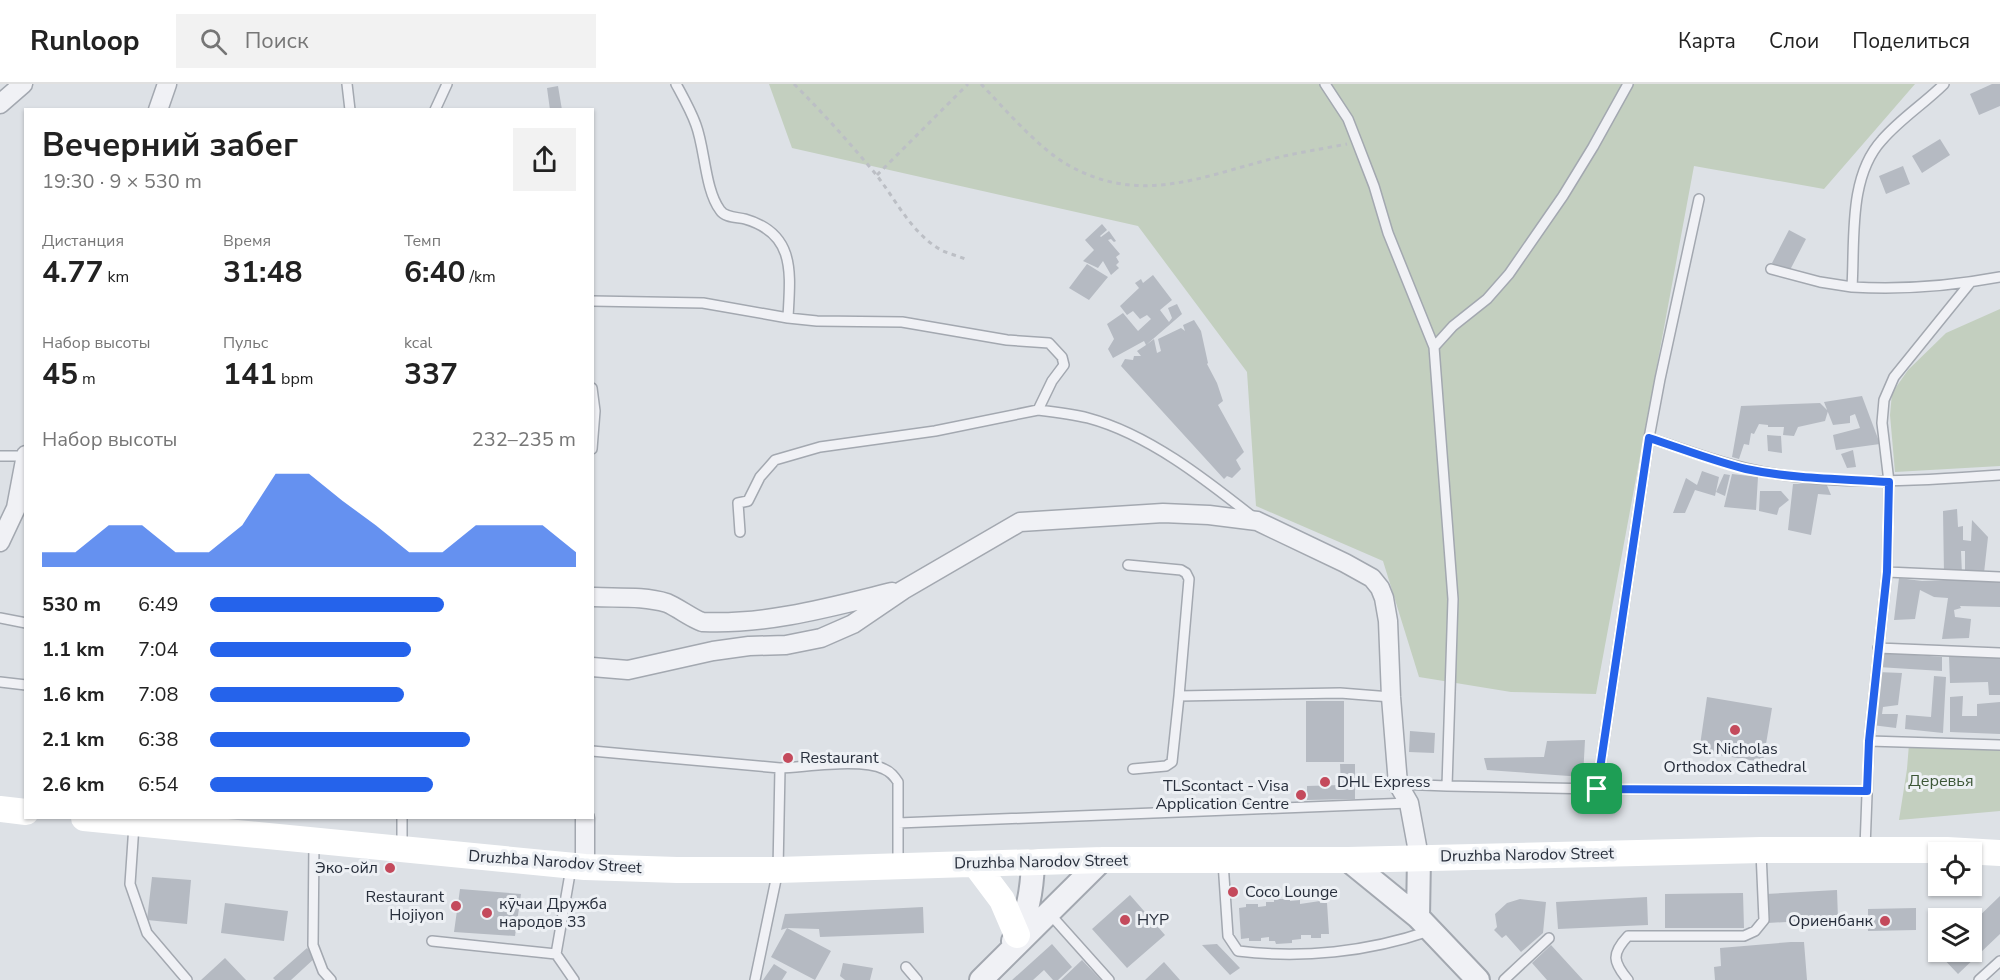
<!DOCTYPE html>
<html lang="ru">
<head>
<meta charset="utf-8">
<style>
	:root { --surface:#fff; --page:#f2f2f2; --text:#222; --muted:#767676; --line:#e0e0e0; --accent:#2563eb }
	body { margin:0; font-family:"Nunito Sans",sans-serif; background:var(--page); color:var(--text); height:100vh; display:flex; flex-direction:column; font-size:22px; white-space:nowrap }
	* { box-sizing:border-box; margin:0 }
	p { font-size:20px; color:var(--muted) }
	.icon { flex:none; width:33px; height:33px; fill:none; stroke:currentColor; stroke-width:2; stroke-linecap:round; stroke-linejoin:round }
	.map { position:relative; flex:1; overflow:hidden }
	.details { position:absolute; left:24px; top:24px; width:570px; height:711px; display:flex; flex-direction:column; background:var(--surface); border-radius:0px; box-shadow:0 2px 4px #0004 }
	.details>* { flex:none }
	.tools { position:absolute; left:1928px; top:758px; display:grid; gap:12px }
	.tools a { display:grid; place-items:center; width:54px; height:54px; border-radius:0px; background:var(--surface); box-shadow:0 2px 4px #0004; font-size:30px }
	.pin { position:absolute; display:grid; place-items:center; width:51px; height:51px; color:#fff; margin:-26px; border-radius:12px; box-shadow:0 3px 9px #0006 }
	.round { display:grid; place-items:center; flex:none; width:63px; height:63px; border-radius:0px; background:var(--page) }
	.head { display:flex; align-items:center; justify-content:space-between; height:102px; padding:0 18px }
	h1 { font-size:33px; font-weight:700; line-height:45px }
	.metrics { display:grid; grid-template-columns:repeat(3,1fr); gap:9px; height:102px; padding:6px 18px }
	.metrics div { display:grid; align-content:center }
	.metrics b { font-size:30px; font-weight:700 }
	.metrics small { font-size:16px; font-weight:400 }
	.metrics p { font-size:16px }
	.chart { height:168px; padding:12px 18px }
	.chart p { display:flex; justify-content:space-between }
	.chart svg { width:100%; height:108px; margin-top:6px; fill:var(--accent); opacity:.7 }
	ul { padding:0 18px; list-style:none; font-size:20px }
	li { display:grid; grid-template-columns:96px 72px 1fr; align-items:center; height:45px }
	li i { height:15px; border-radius:8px; background:var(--accent) }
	header { display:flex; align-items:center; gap:36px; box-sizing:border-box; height:84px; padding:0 30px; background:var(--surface); border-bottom:2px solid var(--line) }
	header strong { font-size:28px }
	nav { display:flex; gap:33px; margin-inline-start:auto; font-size:21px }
	.search { width:420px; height:54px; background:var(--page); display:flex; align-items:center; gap:15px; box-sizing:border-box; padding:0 21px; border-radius:0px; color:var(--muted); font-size:22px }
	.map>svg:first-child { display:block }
</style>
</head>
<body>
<header>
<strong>Runloop</strong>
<div class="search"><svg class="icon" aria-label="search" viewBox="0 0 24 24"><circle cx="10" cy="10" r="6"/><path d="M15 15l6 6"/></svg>Поиск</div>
<nav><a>Карта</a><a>Слои</a><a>Поделиться</a></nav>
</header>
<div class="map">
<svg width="2000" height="896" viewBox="0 0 2000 896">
	<rect width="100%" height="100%" fill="#dde1e6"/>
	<path fill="#c3cfbf" d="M769 0H1915L1824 105 1694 82 1596 610 1511 608 1419 593 1383 477 1256 422 1247 288 1138 142 792 64Z
		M2000 225V382L1895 388 1890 331 1892 309 1908 286 1946 249Z
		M1909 660 2000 665V727L1899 736 1907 685Z"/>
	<path fill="#b5bac2" d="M1992 0H2000V22L1979 31 1970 10Z
		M558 2 562 26H550L547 4Z
		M1940 55 1950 71 1922 89 1912 72Z
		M1903 82 1910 100 1886 110 1879 92Z
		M1102 140 1107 146 1100 152 1101 153 1109 147 1116 157 1114 158 1111 155 1108 156 1120 170 1116 173 1119 178 1116 181 1119 184 1111 191 1103 177 1098 184 1083 177 1094 166 1085 156Z
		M1789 146 1806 155 1789 188 1772 179Z
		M1087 180 1108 193 1089 216 1069 204Z
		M1153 191 1172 216 1160 226 1169 238 1172 234 1168 224 1177 220 1182 230 1146 261 1154 255 1157 269 1161 267 1158 255 1181 244 1185 247 1183 241 1194 236 1201 247 1208 279 1207 280 1217 299 1223 317 1218 321 1244 368 1236 376 1241 385 1232 394 1227 392 1224 395 1121 282 1125 275 1133 276 1134 272H1141L1137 267 1146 261 1144 257 1113 274 1108 265 1114 255 1107 240 1123 229 1138 247 1151 235 1147 231 1140 235 1133 227 1127 231 1120 222 1139 204 1135 199 1141 195 1143 199Z
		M1862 312 1880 360 1836 366 1833 351 1860 344 1855 330 1850 332V339L1833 341 1824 318Z
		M1820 319 1828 327 1825 337 1798 343 1794 352 1783 351 1784 343H1768V341L1759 340 1754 350 1751 349 1749 361 1744 360 1739 375 1732 373 1741 322Z
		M1767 351 1781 352 1782 369 1768 367Z
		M1853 366 1856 383 1847 384 1841 370Z
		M1702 387 1719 393 1715 412 1695 406 1685 429H1673L1686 394 1697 401Z
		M1724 390 1730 391 1725 412 1716 408Z
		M1732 390 1758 393 1756 426 1724 423Z
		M1826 399 1831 411 1818 410 1811 451 1788 446 1793 400Z
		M1760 407H1781L1789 416 1779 424 1777 431 1759 427Z
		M1957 425 1958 443 1963 442V456L1971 457 1972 436 1988 453 1984 489 1965 490V467H1961L1962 490H1944L1943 427Z
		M1899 494 1922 497 2000 494V523L1960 522 1961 524 1954 526 1955 533 1971 535 1969 554 1942 555 1948 514 1934 513 1920 506 1915 535 1894 536Z
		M1879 568 1942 573V587L1878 583Z
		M1949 572 2000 573V611H1989L1988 598 1950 599Z
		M1877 588 1902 589 1898 621 1883 623 1882 630H1898L1896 644 1872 641Z
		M1934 592 1946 593 1943 649 1905 645 1906 631 1931 633Z
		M1963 612 1962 632H1977V620L2000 618V650L1950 648V613Z
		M1707 613 1772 624 1763 678 1699 668Z
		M1306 617H1344V678H1306Z
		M1410 647 1435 649 1434 669 1409 668Z
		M1585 656 1583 693 1487 686 1484 674 1544 673 1547 657Z
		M1340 680H1355V715L1307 716V702L1341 701Z
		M152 793 191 796 187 840 147 836Z
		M460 805 521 810 515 852 454 848Z
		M1837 806 1838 835 1767 839 1766 810Z
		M1743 809 1744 844H1665V810Z
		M1130 811 1165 851 1127 884 1092 845Z
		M2000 812V850L1958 890 1939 870 1942 867H1971V840Z
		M1647 813 1648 841 1558 845 1556 818Z
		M1274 815H1290V817L1300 816V820L1320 817V819H1327L1329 850H1321V854H1311V851H1301V855L1292 856V859L1276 860 1275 857H1269V853L1261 854V857H1249V854L1241 855 1239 824 1246 823V820H1258V823L1266 822V818H1274Z
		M1520 815 1546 818 1543 849 1521 868 1506 851 1502 854 1494 846 1497 843 1495 830 1507 819Z
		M225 819 288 827 284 857 221 849Z
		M923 823 924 849 820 853 819 845 787 844 831 867 815 896 771 873 787 844 781 846 785 830Z
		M1916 824V846L1868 847V825Z
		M1791 858H1804L1807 896H1715L1714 883 1721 882 1720 864Z
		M1052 860 1072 883 1058 896H1053L1044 886 1033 896H1012Z
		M1217 860 1240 884 1230 891 1202 861Z
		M1551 861 1583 896H1547L1532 879Z
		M307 864 316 873 291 896H275L273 894Z
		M225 874 246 896H201Z
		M1082 876 1101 896H1061Z
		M1164 878 1180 896H1145Z
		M843 879 873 884 870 896H845L840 892Z
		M774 880 787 888 782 896H763Z"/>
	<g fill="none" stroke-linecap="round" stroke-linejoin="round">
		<defs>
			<path id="service" d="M347 0 350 26
				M676 0C683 13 691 27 696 41 705 65 705 106 720 126 725 134 737 133 745 135 797 150 790 191 788 234
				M1325 0 1348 35 1357 58 1374 102 1388 149 1434 263 1453 515 1447 702 1398 700
				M435 26 447 0
				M1771 185 1820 198 1852 203C1855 156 1848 93 1882 56 1900 35 1925 19 1944 0
				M1852 203C1901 206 1952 202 2000 193
				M592 217 703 219 788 234 817 237 902 238 1007 256 1049 259 1062 273 1064 281 1052 297 1038 326 935 347 820 363 775 376 760 393 748 417 738 419 740 448
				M1434 263 1453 242 1487 215 1509 190 1563 112 1593 63 1628 0
				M592 304 595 327 592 365
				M1038 326C1055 328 1072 330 1088 334 1148 350 1205 395 1253 433
				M1649 354C1681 364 1713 377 1745 384 1825 403 1919 397 2000 391
				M0 372H25
				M1128 481 1181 486 1186 489 1189 495 1179 612
				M1887 488 1889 398 1882 339 1884 316 1894 293 1970 199
				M0 534 26 539
				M1878 564 2000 569
				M0 598 26 601
				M1869 657 2000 661
				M592 667 780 684
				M1133 685 1166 682 1172 678 1179 612 1340 609 1391 613
				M1447 702 1597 705 1649 354 1660 295 1699 115
				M1597 705 1867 707
				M898 739 1409 719
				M134 741 130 800 147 849 187 896
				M314 759 313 861 323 887 331 896
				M402 764V734
				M1865 764 1869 657 1887 488 2000 493
				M1223 778 1228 852 1238 867C1301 875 1368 868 1429 847
				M1049 829 1109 896
				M432 857 556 870 571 784
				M556 870 574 896
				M906 883 917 896
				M755 896 778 786 780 684C807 683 861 674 884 685 891 688 894 692 898 698V780
				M1504 896 1549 854
				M1628 896C1613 878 1611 870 1628 852H1744L1755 847 1764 836 1761 768
				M1979 896 2000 877"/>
			<path id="minor" d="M0 20 23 0
				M158 26 167 0
				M0 458 16 424 26 371
				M594 513C618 514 644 512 667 519 677 523 696 537 703 538 767 541 831 523 892 508
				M592 583 628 586 713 567 749 562 786 561 821 554 853 540 903 506 1020 438 1163 429 1209 431 1257 437 1345 479 1372 494 1380 504 1384 514 1388 537 1391 613 1398 700 1409 719 1419 773
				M585 734V783"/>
			<path id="tertiary" d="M1348 776 1418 833 1478 896
				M1418 833 1419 773
				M1013 857C1028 832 1032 807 1033 778
				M981 896 1102 776"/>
		</defs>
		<use href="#service" stroke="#a3a8b0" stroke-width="12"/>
		<use href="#minor" stroke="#a3a8b0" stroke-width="21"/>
		<use href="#tertiary" stroke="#a3a8b0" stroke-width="26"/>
		<path stroke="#bcbfc5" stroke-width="3" stroke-dasharray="4.5 4.5" stroke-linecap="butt" d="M794 0C823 29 848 57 874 88 896 115 911 150 943 167 950 170 958 172 965 175
			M981 0C1005 25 1038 64 1068 81 1139 121 1198 94 1271 75 1296 69 1321 65 1347 60
			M877 91 968 0"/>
		<use href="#service" stroke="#f0f1f5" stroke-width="9"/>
		<use href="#minor" stroke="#f0f1f5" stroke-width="18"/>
		<use href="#tertiary" stroke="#f0f1f5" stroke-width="22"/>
		<path stroke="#fff" stroke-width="26" d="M0 725 26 728
			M84 734 585 783 677 786H778L1102 776H1348L1761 766H1947L2000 769
			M975 780 1002 816 1017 851"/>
	</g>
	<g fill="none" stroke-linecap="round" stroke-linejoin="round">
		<defs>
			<path id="route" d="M1649 354C1680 364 1716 378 1746 385 1793 395 1842 395 1889 398L1887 488 1869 657 1867 707 1597 705Z"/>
		</defs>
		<use href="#route" stroke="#fff" stroke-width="12"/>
		<use href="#route" stroke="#2563eb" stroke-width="8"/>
	</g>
	<g fill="#c44a5c" stroke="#edf0f4" stroke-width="2">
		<circle cx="1735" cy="646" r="6"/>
		<circle cx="788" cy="674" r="6"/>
		<circle cx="1325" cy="698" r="6"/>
		<circle cx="1301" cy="711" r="6"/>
		<circle cx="390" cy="784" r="6"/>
		<circle cx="1233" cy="808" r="6"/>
		<circle cx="456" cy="822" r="6"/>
		<circle cx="487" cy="829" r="6"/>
		<circle cx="1125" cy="836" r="6"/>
		<circle cx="1885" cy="837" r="6"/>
	</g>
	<g text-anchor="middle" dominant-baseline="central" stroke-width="6" stroke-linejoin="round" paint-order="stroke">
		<g font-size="16" fill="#282f3c" stroke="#edf0f4" text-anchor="start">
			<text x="1735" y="665" text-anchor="middle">St. Nicholas<tspan x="1735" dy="18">Orthodox Cathedral</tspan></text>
			<text x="800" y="674">Restaurant</text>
			<text x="1337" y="698">DHL Express</text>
			<text x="1289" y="702" text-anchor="end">TLScontact - Visa<tspan x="1289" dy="18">Application Centre</tspan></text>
			<text x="378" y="784" text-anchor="end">Эко-ойл</text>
			<text x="1245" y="808">Coco Lounge</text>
			<text x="444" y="813" text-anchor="end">Restaurant<tspan x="444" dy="18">Hojiyon</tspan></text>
			<text x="499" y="820">кӯчаи Дружба<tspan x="499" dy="18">народов 33</tspan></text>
			<text x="1137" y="836">HYP</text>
			<text x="1873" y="837" text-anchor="end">Ориенбанк</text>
		</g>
		<g font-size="16" fill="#3c5636" stroke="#edf0f4">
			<text x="1941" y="697">Деревья</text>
		</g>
		<g font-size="16" fill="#282f3c" stroke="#edf0f4">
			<text transform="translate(1527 771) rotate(-1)">Druzhba Narodov Street</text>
			<text transform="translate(555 778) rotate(4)">Druzhba Narodov Street</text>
			<text transform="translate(1041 778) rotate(-1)">Druzhba Narodov Street</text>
		</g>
	</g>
</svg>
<div class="tools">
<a><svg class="icon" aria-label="locate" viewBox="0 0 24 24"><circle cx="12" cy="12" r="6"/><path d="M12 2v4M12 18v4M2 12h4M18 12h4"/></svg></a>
<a><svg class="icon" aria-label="layers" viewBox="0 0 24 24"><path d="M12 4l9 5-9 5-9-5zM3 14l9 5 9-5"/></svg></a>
</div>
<div class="pin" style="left:1597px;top:705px;background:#1e9e55"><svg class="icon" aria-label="arrive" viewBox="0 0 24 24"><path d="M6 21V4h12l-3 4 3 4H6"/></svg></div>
<section class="details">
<div class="head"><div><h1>Вечерний забег</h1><p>19:30 · 9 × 530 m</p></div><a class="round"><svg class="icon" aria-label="share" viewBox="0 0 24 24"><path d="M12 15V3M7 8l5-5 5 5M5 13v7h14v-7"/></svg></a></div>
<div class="metrics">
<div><p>Дистанция</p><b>4.77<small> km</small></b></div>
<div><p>Время</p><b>31:48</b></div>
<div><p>Темп</p><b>6:40<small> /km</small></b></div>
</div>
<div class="metrics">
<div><p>Набор высоты</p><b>45<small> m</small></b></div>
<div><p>Пульс</p><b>141<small> bpm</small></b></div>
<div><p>kcal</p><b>337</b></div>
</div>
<div class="chart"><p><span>Набор высоты</span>232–235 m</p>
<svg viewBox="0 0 160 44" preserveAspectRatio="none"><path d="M0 44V38L10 38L20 27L30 27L40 38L50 38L60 27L70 6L80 6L90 17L100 27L110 38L120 38L130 27L140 27L150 27L160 38V44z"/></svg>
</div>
<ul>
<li><b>530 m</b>6:49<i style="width:64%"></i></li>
<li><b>1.1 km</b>7:04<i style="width:55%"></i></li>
<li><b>1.6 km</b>7:08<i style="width:53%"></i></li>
<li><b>2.1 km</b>6:38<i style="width:71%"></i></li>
<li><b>2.6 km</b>6:54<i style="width:61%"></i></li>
</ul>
</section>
</div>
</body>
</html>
